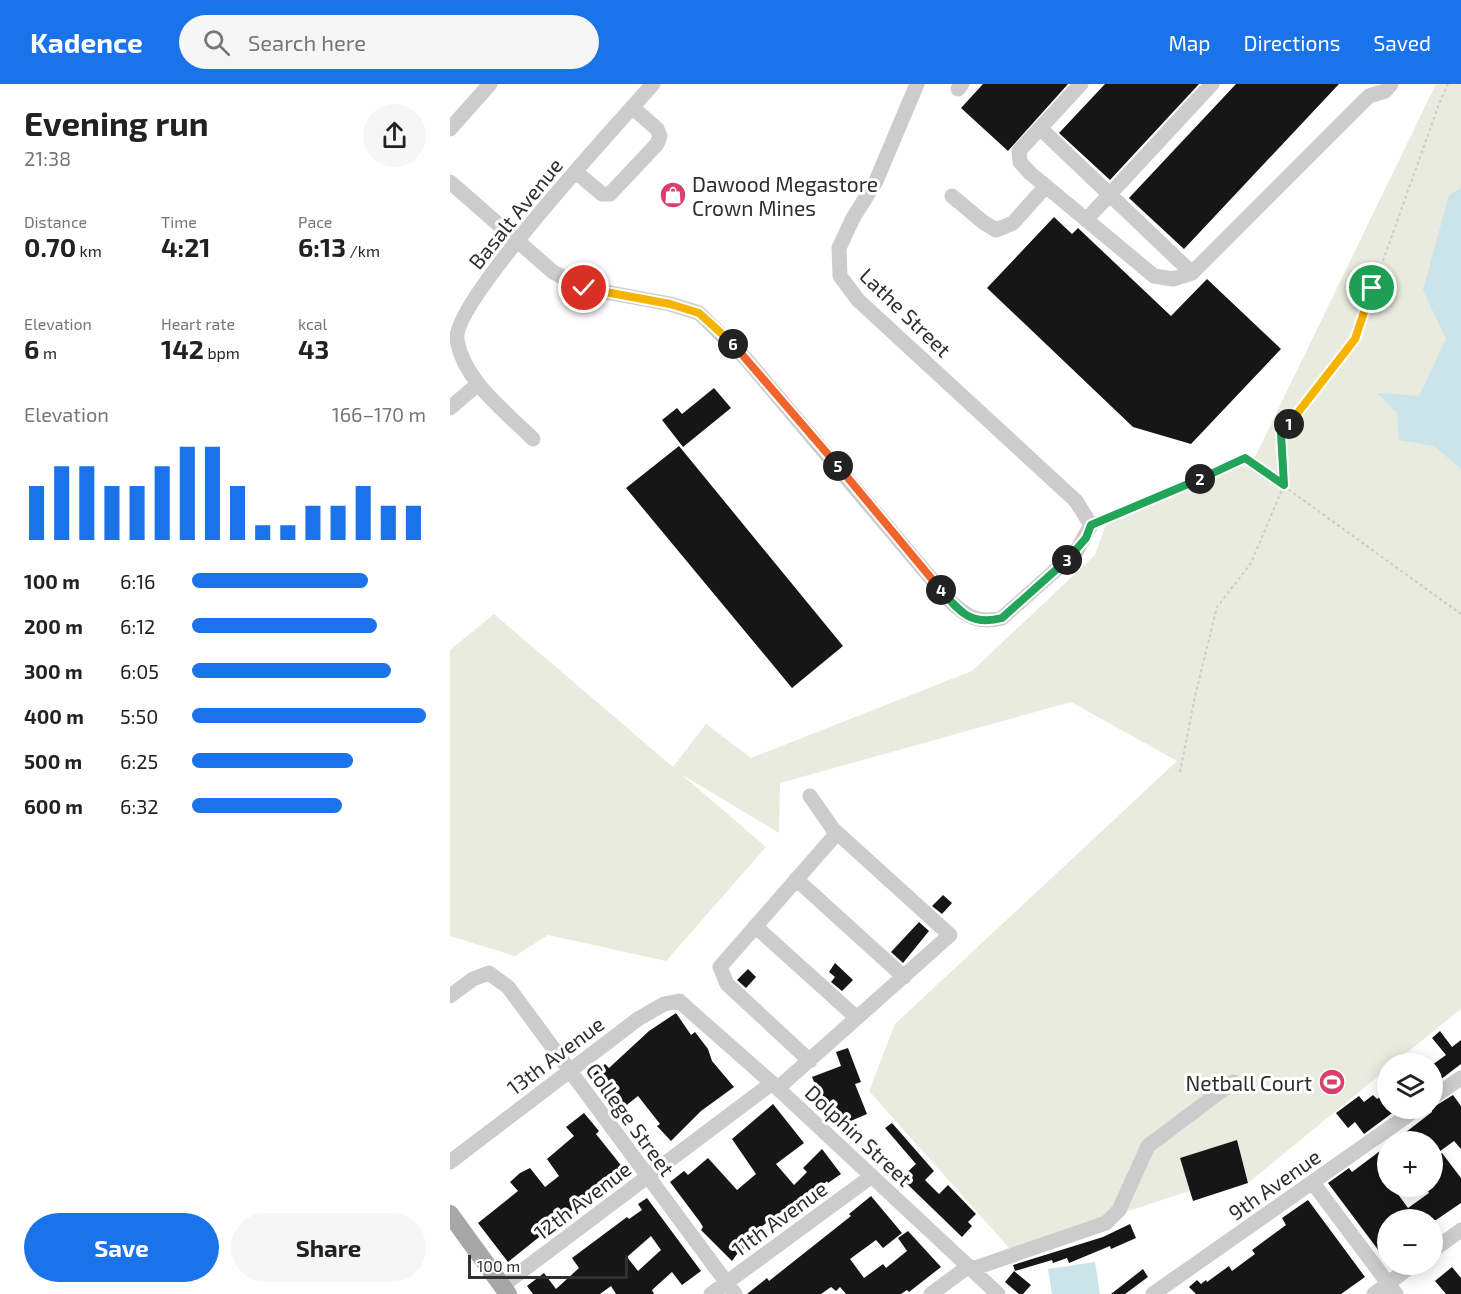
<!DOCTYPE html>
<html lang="en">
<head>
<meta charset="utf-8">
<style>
	:root { --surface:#fff; --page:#f6f6f6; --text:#222; --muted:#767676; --accent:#1a73e8 }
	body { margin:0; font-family:"Exo 2",sans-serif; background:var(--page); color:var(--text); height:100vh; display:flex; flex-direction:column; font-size:22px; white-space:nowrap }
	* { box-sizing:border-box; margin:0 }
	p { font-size:20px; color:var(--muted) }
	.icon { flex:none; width:33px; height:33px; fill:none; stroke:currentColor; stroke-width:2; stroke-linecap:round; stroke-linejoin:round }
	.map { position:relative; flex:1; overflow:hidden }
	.details { display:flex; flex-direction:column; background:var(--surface); width:450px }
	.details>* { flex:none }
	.buttons { position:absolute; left:927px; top:969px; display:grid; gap:12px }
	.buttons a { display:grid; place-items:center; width:66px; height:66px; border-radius:50%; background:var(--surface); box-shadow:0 3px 15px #0003; font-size:30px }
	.scale { position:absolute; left:18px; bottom:15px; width:160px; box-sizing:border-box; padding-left:6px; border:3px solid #2f2f2f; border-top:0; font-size:16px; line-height:21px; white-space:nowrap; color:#2f2f2f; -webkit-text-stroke:4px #fff; paint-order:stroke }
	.pin { position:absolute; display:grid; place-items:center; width:51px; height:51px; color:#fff; margin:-26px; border:3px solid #fff; border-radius:50%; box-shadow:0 2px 6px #0007 }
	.km { position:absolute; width:30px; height:30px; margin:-15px; border-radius:50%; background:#222; color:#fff; font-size:16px; line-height:30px; text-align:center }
	.round { display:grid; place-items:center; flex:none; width:63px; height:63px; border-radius:32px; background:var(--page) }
	.head { display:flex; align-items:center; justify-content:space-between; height:102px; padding:0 24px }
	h1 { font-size:33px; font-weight:700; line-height:45px }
	.figures { display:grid; grid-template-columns:repeat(3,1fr); gap:9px; height:102px; padding:6px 24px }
	.figures div { display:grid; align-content:center }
	.figures b { font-size:26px; font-weight:700 }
	.figures small { font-size:16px; font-weight:400 }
	.figures p { font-size:16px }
	.chart { height:168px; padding:12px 24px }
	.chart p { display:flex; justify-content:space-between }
	.chart svg { width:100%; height:108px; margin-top:6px; stroke:var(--accent); stroke-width:6 }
	.cta { display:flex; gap:12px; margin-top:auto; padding:12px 24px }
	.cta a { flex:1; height:69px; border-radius:36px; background:var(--accent); color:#fff; font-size:24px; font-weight:700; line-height:69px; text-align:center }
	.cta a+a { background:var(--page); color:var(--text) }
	ul { padding:0 24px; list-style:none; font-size:20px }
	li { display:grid; grid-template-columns:96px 72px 1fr; align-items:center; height:45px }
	li i { height:15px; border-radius:8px; background:var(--accent) }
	header { display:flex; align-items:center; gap:36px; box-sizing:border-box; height:84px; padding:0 30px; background:var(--accent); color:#fff }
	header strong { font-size:28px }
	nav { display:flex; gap:33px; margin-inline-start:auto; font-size:21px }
	.search { width:420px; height:54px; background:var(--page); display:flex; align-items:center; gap:15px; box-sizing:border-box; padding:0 21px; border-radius:33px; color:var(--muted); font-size:22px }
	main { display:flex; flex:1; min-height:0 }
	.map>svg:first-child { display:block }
</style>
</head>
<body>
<header>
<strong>Kadence</strong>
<div class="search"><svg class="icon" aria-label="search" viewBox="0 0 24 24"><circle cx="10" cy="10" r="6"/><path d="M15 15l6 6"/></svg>Search here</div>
<nav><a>Map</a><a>Directions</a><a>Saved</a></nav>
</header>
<main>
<section class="details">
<div class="head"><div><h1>Evening run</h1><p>21:38</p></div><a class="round"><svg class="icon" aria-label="share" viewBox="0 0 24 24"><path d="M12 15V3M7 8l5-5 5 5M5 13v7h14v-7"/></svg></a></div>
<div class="figures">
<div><p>Distance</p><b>0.70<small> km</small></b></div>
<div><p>Time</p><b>4:21</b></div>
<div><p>Pace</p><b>6:13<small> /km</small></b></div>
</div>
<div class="figures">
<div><p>Elevation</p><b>6<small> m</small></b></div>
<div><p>Heart rate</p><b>142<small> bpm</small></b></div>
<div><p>kcal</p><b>43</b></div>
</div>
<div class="chart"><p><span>Elevation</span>166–170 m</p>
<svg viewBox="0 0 160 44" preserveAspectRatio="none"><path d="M5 44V22M15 44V14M25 44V14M35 44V22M45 44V22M55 44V14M65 44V6M75 44V6M85 44V22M95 44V38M105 44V38M115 44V30M125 44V30M135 44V22M145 44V30M155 44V30"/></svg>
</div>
<ul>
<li><b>100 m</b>6:16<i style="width:75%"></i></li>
<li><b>200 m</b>6:12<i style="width:79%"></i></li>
<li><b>300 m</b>6:05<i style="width:85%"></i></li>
<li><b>400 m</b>5:50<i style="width:100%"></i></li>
<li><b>500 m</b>6:25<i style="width:69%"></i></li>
<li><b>600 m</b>6:32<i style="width:64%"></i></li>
</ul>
<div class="cta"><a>Save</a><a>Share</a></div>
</section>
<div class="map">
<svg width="1011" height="1210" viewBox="0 0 1011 1210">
	<rect width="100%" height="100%" fill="#fff"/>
	<path fill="#e8ebde" d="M986 0H1011V925L944 979 938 980 937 985 798 1099 787 1056 730 1074 740 1107 560 1165 419 1007 445 940 727 677 621 618 330 699 329 749 231 690 316 763 216 877 98 851 65 872 0 852V566L44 530 223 683 256 640 301 674 522 587 645 471 658 435 805 373Z"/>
	<path fill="#cbe4e9" d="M1011 104V385L984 362 949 356 947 329 927 309 969 312 996 255 973 206 999 111Z
		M645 1178 650 1210H602L598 1185Z"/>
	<path fill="#161616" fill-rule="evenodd" d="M533 0H618L558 67 511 24Z
		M655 0H749L660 96 609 49Z
		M786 0H889L734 165 679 114Z
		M604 133 622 150 628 144 721 232 757 195 831 265 741 360 683 343 537 204Z
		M264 304 281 324 233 363 212 336 227 324 232 330Z
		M229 362 393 562 342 604 176 404Z
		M493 811 502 819 492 830 482 822Z
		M469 838 479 847 453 879 441 868Z
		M385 879 403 896 392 907 381 898 385 893 379 888Z
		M298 885 306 893 296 904 287 896Z
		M226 929 241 951 245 948 258 965 262 977 284 1003 251 1027 221 1057 207 1042 210 1040 188 1012 168 1028 140 993 155 980 159 984 199 947Z
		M990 947 1002 963 1011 956V980L982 1002V981L996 971 982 954Z
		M398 964 411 998 405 1000 417 1030 389 1042 380 1019 374 1022 362 993 391 982 386 968Z
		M938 1007V1024H949L914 1050 905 1038 898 1044 886 1029 909 1012 914 1018 923 1011 927 1015Z
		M1003 1011 1011 1022V1065L1004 1057 982 1073V1058H943L982 1028V1024Z
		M323 1020 354 1059 326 1080 344 1101 357 1088 353 1084 372 1065 391 1090 378 1099 377 1097 359 1114 356 1111 339 1122 311 1143 315 1149 287 1170 282 1177 251 1146 253 1143 250 1138 220 1098 234 1087 238 1091 258 1074 287 1106 306 1090 282 1055Z
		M134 1029 149 1047 146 1050 178 1090 164 1102 159 1097 58 1178 28 1139 68 1107 60 1098 70 1089 80 1084 95 1103 109 1092 97 1075 124 1052 116 1043Z
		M442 1039 484 1087 475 1096 489 1110 498 1101 526 1130 518 1138 522 1142 512 1153 451 1094 466 1080 435 1044Z
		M787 1056 798 1099 743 1117 730 1074Z
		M938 1061V1102H942L958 1124 979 1109 975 1102H982V1076L992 1069 1011 1094V1119L986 1136H938V1179L878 1099 899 1084 902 1088Z
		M421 1112 452 1149 433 1164 426 1156 400 1175 414 1194 433 1180 436 1184 457 1167 448 1154 458 1147 491 1183 459 1208 457 1206 451 1210H396L390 1203 386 1207 381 1203 371 1210H297L317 1194 319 1197 401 1132 399 1130Z
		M197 1114 251 1187 232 1201 222 1188 202 1206 204 1210H166L161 1202 150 1210H83L77 1202 94 1189 106 1205 129 1184 122 1174 177 1133 179 1135 192 1126 188 1120ZM201 1152 211 1166 188 1187 177 1173Z
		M858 1116 915 1193 891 1210H746L739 1203 747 1196 751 1200 756 1196 757 1198 779 1182 782 1187 805 1170 802 1166 836 1141 832 1134Z
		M680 1140 686 1154 661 1165 660 1162 619 1179 617 1174 603 1179 602 1176 565 1187 563 1181 653 1153Z
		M1002 1183 1011 1194V1210H996L985 1197Z
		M693 1185 698 1193 675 1210H661Z
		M564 1187 581 1201 573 1210H569L555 1198Z"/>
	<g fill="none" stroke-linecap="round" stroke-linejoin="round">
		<path stroke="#ccc" stroke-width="2" stroke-dasharray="3 3" stroke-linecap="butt" d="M652 437 795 374 1011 530
			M730 688 745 612 767 523 801 479 834 401 831 350 905 255 989 20 998 0"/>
		<path stroke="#ccc" stroke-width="15" d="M631 0 569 67 570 78 580 89 704 192 723 195 742 189 919 12 935 7 941 0
			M508 5 512 0
			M0 45 40 0
			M591 45 742 189
			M126 88 152 110H160L207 60 210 52 207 45 182 23
			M0 98 103 188 134 204 220 220 249 229 296 275 500 517C517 533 529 540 552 534L626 468 641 441 626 417 408 216 390 192 389 164 403 134 426 97 467 0
			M502 112 533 138 546 146 563 139 596 102
			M636 136 762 0
			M0 324 28 300
			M83 355C55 327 14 297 7 256 1 220 171 36 203 0
			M346 795 454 893
			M305 842 407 934
			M0 912 23 895 39 889 58 903 285 1210
			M360 977 277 900 270 883 387 749
			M328 1004 500 851 383 745 360 712
			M982 1014 1011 994
			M0 1078 188 935 214 920 229 917 322 999 548 1210
			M863 1099 946 1210
			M982 1167 1011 1146
			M522 1185 656 1139 669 1126 698 1062 783 998
			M52 1202 322 999
			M261 1210 422 1092
			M481 1210 519 1182
			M703 1210 968 1024
			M924 1210 964 1180"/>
		<path stroke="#a7a7a7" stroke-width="18" d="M0 1130 58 1210"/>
	</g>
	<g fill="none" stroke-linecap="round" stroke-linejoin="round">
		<defs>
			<path id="split-1" d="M839 340 905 255 922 204"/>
			<path id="split-2" d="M750 395 795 374 834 401 831 350 839 340"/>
			<path id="split-3" d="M617 476 636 454 641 441 750 395"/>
			<path id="split-4" d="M491 506C510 528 521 542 552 534L617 476"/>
			<path id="split-5" d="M388 382 491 506"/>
			<path id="split-6" d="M283 260 388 382"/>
			<path id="split-7" d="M134 204 220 220 249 229 283 260"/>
		</defs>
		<use href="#split-1" stroke="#fff" stroke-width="12"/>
		<use href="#split-2" stroke="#fff" stroke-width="12"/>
		<use href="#split-3" stroke="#fff" stroke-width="12"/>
		<use href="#split-4" stroke="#fff" stroke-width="12"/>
		<use href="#split-5" stroke="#fff" stroke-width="12"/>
		<use href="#split-6" stroke="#fff" stroke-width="12"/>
		<use href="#split-7" stroke="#fff" stroke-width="12"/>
		<use href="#split-1" stroke="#f5b400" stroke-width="8"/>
		<use href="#split-2" stroke="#22a559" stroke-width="8"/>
		<use href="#split-3" stroke="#22a559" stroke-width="8"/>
		<use href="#split-4" stroke="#22a559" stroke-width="8"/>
		<use href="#split-5" stroke="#f0652b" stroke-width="8"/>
		<use href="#split-6" stroke="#f0652b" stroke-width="8"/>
		<use href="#split-7" stroke="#f5b400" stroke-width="8"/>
	</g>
	<defs>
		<symbol id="shop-disc" viewBox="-11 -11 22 22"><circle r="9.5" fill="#d83f6b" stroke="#fff"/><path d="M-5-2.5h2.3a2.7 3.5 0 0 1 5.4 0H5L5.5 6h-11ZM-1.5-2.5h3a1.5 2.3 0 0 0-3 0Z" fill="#fff"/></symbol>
		<symbol id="stadium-disc" viewBox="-11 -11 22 22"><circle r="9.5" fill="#d83f6b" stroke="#fff"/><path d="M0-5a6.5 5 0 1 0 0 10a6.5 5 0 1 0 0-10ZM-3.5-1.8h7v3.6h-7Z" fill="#fff"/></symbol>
	</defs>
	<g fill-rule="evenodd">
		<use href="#shop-disc" x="208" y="96" width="30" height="30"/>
		<use href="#stadium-disc" x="867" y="983" width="30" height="30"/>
	</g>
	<g text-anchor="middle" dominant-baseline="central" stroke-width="6" stroke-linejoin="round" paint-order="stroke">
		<g font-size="21" fill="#2f2f2f" stroke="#fff" text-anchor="start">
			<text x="242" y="99">Dawood Megastore<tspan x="242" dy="24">Crown Mines</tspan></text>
			<text x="862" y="998" text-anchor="end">Netball Court</text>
		</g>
		<g font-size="21" fill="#2f2f2f" stroke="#fff">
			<text transform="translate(65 129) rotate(-51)">Basalt Avenue</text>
			<text transform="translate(456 228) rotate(44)">Lathe Street</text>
			<text transform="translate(105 971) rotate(-37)">13th Avenue</text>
			<text transform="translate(181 1035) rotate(54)">College Street</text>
			<text transform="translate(409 1051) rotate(43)">Dolphin Street</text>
			<text transform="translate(824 1100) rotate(-35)">9th Avenue</text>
			<text transform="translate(132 1116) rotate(-37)">12th Avenue</text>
			<text transform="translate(329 1134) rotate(-36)">11th Avenue</text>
		</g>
	</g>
</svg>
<div class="buttons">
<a><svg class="icon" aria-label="layers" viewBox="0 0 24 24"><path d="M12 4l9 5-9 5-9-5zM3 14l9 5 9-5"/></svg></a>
<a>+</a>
<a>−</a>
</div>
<div class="scale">100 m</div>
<div class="pin" style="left:922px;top:204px;background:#1e9e55"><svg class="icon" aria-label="arrive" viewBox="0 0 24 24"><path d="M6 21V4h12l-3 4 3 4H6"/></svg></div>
<div class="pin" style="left:134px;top:204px;background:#d93025"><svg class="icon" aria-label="check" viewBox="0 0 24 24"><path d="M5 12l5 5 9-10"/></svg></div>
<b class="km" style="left:839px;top:340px">1</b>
<b class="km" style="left:750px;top:395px">2</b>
<b class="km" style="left:617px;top:476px">3</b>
<b class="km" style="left:491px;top:506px">4</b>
<b class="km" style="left:388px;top:382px">5</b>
<b class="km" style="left:283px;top:260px">6</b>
</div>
</main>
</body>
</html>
